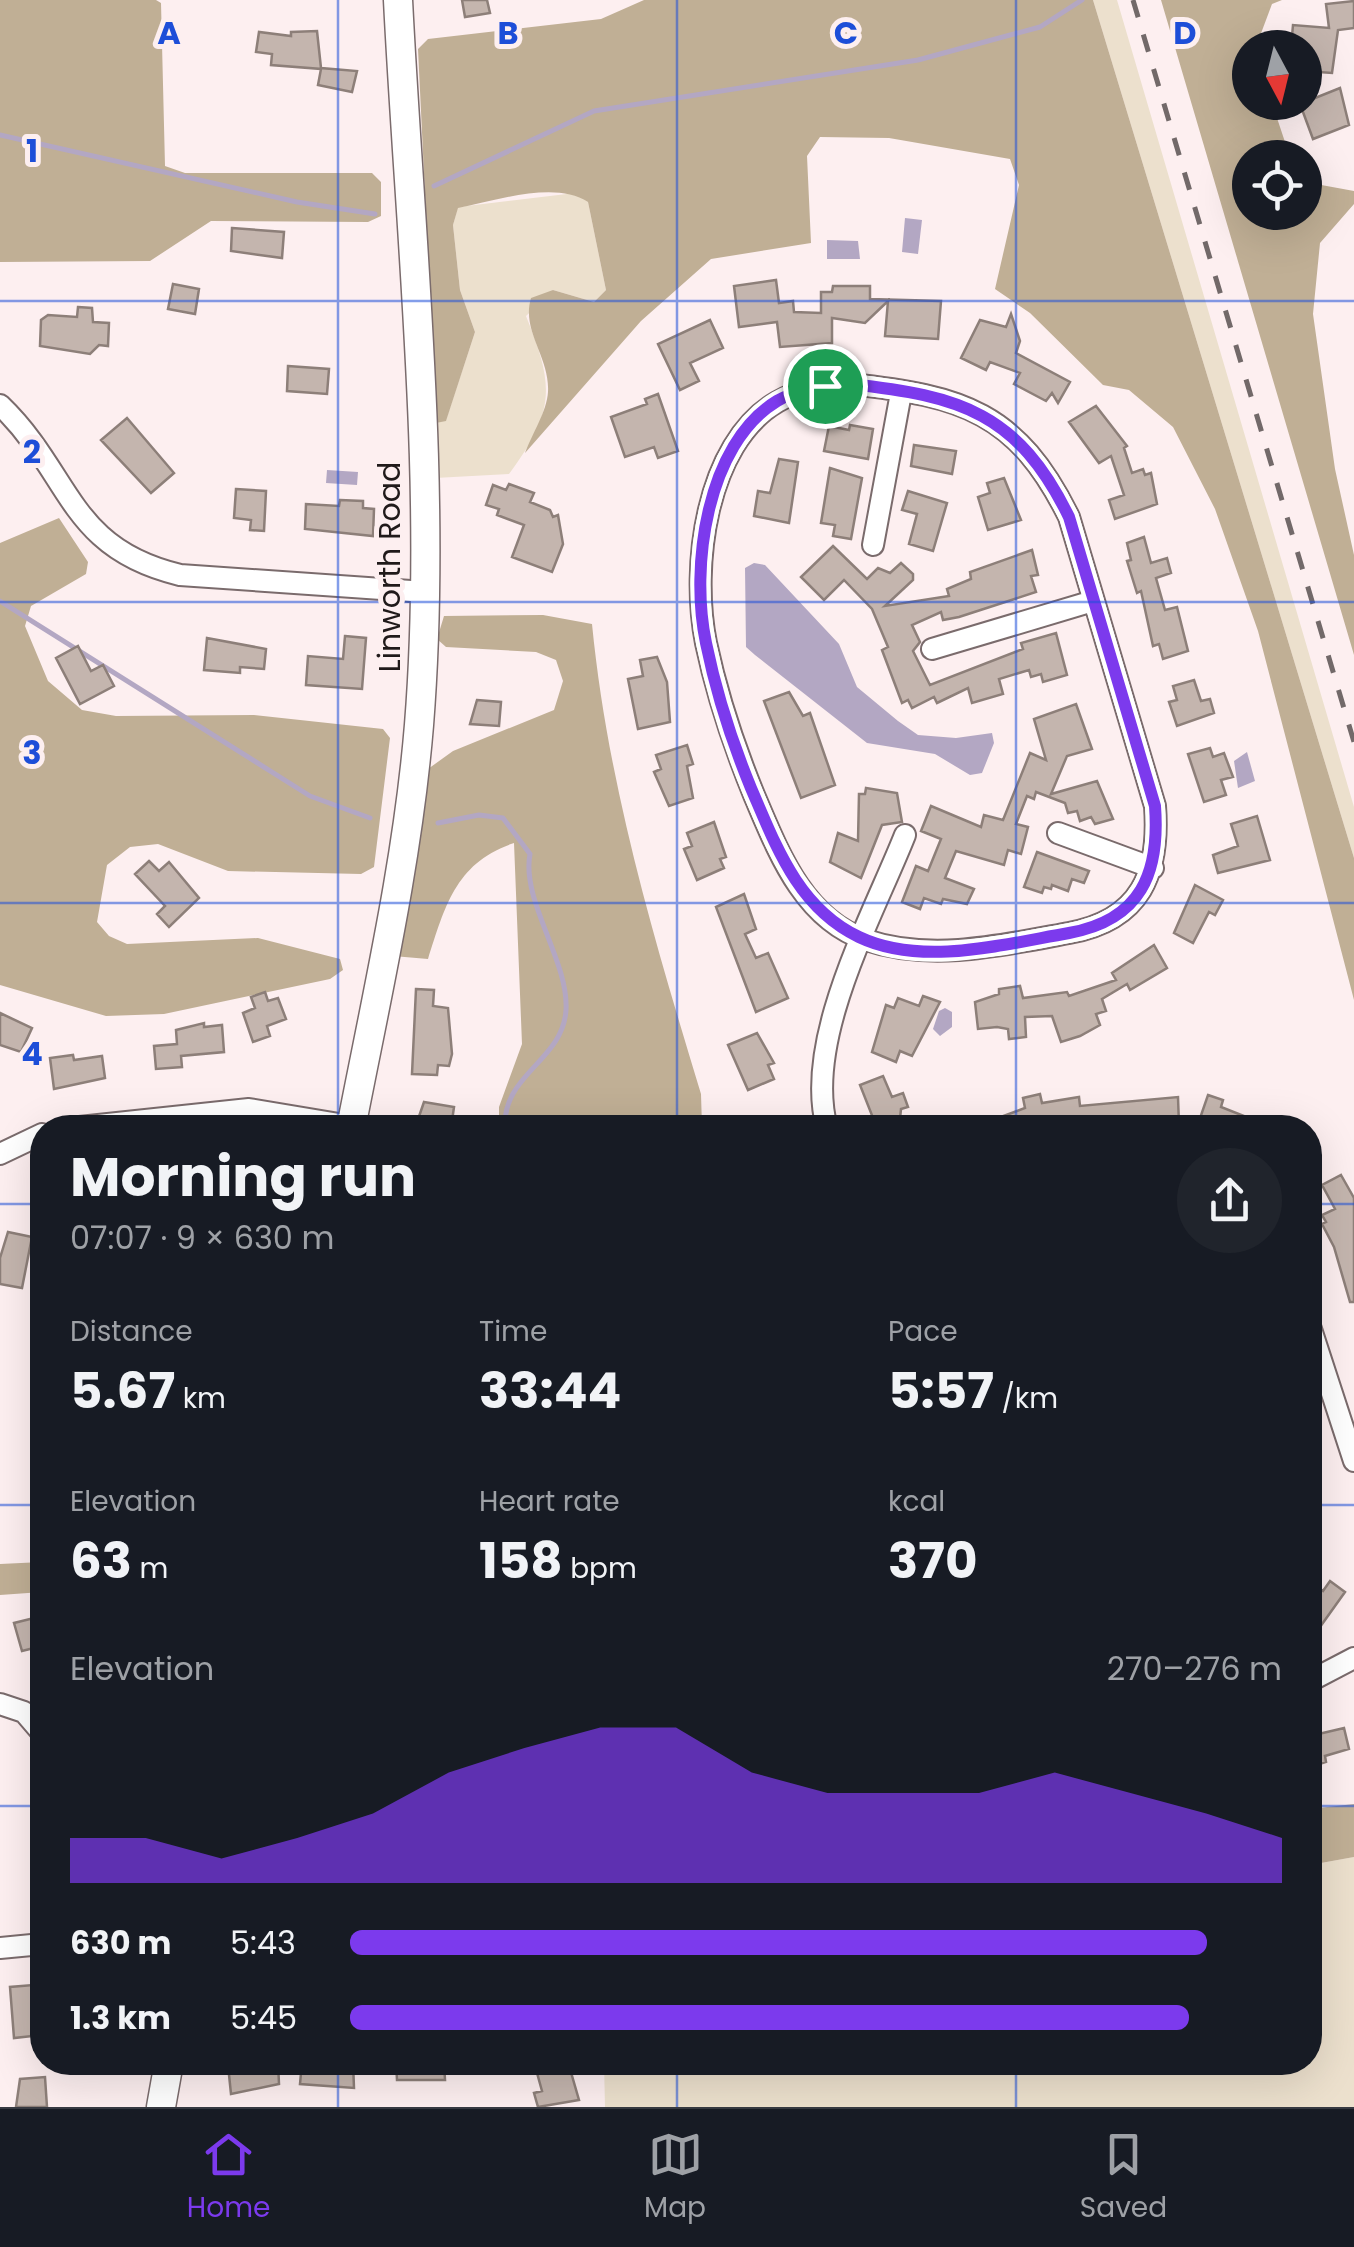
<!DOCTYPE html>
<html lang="en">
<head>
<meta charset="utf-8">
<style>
	:root { --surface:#171b24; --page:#20242c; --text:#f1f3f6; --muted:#9ea1a6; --line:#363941; --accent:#7c3aed }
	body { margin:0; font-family:Poppins,sans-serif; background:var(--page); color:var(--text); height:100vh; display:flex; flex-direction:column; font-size:38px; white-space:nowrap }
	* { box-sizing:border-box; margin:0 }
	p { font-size:32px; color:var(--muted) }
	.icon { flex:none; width:55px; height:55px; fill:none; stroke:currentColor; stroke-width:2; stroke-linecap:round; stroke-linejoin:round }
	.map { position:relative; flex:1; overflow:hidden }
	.side { position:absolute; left:30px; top:1115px; width:1292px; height:960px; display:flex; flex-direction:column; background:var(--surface); border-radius:40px; box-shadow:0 10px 40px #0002 }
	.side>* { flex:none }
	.needle { width:65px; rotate:173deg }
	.controls { position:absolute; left:1232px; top:30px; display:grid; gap:20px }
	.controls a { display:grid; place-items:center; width:90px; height:90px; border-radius:50%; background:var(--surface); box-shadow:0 10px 40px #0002; font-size:50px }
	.pin { position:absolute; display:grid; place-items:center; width:85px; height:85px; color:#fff; margin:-42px; border:5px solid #fff; border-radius:50%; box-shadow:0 2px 10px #0007 }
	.round { display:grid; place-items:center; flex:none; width:105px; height:105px; border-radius:52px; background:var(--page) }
	.head { display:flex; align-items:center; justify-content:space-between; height:170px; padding:0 40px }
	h1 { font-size:55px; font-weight:700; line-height:75px }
	.figures { display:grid; grid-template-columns:repeat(3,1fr); gap:15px; height:170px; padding:10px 40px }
	.figures div { display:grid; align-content:center }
	.figures b { font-size:50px; font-weight:700 }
	.figures small { font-size:28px; font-weight:400 }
	.figures p { font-size:28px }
	.chart { height:280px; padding:20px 40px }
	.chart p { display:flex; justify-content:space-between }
	.chart svg { width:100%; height:180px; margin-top:10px; fill:var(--accent); opacity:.7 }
	ul { padding:0 40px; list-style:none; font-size:32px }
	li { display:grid; grid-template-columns:160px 120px 1fr; align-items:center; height:75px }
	li i { height:25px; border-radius:12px; background:var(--accent) }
	.tab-bar { display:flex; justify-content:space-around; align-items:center; height:140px; border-top:2px solid var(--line); background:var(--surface); font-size:28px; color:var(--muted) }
	.tab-bar a { display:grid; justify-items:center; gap:5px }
	.tab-bar .active { color:var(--accent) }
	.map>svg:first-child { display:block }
</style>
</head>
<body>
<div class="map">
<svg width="1354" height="2107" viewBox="0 0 1354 2107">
	<rect width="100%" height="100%" fill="#fdeff0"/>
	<path fill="#ece0cd" d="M1093 0H1117L1354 807V858Z
		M575 193 588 202 606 290 594 302 553 290 526 316C554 385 556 411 509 474L435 478 436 423 446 420 475 332 460 290 453 225 458 207Z
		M1354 1857V2107H605L604 2063 1310 2062V1865Z"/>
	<path fill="#c0af95" d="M0 0H156L161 3 165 166 185 173H372L381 182V216L368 222 211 221 150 261 0 262Z
		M644 0H1093L1354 858V1000L1258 631 1215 509 1173 427 1129 390 1103 385 1030 313 995 289 1019 185 1010 159 889 138 820 137 807 156 811 243 711 259 641 321 525 453C532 434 547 411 548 392 550 357 521 331 531 298L553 290 594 302 606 290 588 202C555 180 495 201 458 208L453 225 460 290 475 332 446 421 436 423 418 49 428 39 601 19Z
		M1161 0H1282L1272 4 1260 36 1261 47 1250 48V102L1272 103 1290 157 1250 158V212H1305V182L1354 191V204L1320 243 1313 314 1335 469 1354 555V655Z
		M59 518 88 562 86 574 31 606 25 626 48 681 82 710 116 716 254 715 383 729 390 738 374 867 361 874 228 871 158 844 130 847 107 865 97 922 109 936 127 944 258 938 340 959 343 970 330 979 164 1014 106 1016 0 985V543Z
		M543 615 592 624C608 786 654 939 701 1094L702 1127H499V1107L522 1044 514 843C456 862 445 906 428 959L393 956 428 769 453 751 554 710 563 681 556 660 536 652 446 647 437 639 444 616Z
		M42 1562V1592L0 1595V1564Z
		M1354 1804V1857L1310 1865V1809Z"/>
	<path fill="#b3a7c3" d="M905 218 922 220 918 254 902 252Z
		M827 240 858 241 860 259H827Z
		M327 470 358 472 357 485 326 483Z
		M754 563 765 565 839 644 857 687 898 721 918 735 956 738 992 733 994 743 982 773 970 775 935 754 867 743 755 655 746 647 745 568Z
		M1247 752 1255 781 1238 788 1234 761Z
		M945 1008 952 1012V1027L940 1036 933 1029 939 1011Z"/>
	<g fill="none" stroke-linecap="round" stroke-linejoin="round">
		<path stroke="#b3a7c3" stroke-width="5" d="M0 135 297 202 375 214
			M434 186 594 111 918 60 1040 27 1082 0
			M0 601 310 796 370 818
			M438 823 479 815 503 818 530 854C521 901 569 961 566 1010 563 1061 502 1074 505 1128"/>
	</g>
	<path fill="#c4b5ae" stroke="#8d7f79" stroke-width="2.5" d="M462 0H487L490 13 465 17Z
		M1354 1V28L1338 30 1332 73 1305 71V48H1291L1293 25 1329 28 1326 4Z
		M317 31 321 68 357 71 352 92 318 85 321 69 271 65 272 54 256 52 259 32 291 36V32Z
		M1340 88 1349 125 1313 139 1300 104Z
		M232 228 284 232 282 258 231 251Z
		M776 280 779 303 793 301 794 312 821 313V292H832L833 286H870V299L941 301 938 339 885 336 888 301 865 323 832 318V343L780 347 777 322 739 327 734 286Z
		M173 284 199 289 195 314 168 309Z
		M78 307 92 308 93 322 109 323 108 346 99 345 90 354 40 346 41 320 48 315 77 317Z
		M1011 314 1020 341 1016 353 1070 382 1058 403 1052 393 1046 401 1014 384 1020 373 990 362 986 370 961 358 980 320 1006 327Z
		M710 320 723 348 690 363 699 381 680 390 658 344Z
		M288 366 329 369 327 394 287 391Z
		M658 394 678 451 658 458 654 447 625 457 611 417 647 404 645 399Z
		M1096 406 1127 446 1124 448 1132 473 1143 469 1145 475 1151 473 1157 504 1115 519 1109 500 1124 495 1111 456 1099 463 1069 422Z
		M127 418 174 473 151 493 101 440Z
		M850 425 873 429 868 459 824 451 829 426 849 430Z
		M914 445 956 451 952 474 911 466Z
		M779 459 798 462 789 523 754 516 758 491 770 493Z
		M830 468 862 478 851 539 833 536 835 525 821 523Z
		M1004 478 1021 520 988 530 978 497 990 493 987 483Z
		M509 484 534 493 530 502 550 510 553 517 558 515 563 544 552 572 512 557 524 525 497 515 499 509 486 505 493 485 506 490Z
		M236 489 266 491 264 531 250 530 251 520 234 518Z
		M908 491 947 503 933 551 909 544 917 514 902 510Z
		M340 500 363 501V508L374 509 373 536 305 529 306 504 339 506Z
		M1144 537 1151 563 1167 558 1171 573 1156 578 1165 610 1177 607 1188 651 1163 659 1159 644 1153 646 1141 591 1137 593 1127 561 1131 560 1127 543Z
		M833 546 867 579 878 568 890 573 901 563 913 574V580L885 606 949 596 947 589 971 579 970 572 1032 550 1038 575 1031 576 1036 592 959 617 943 620 941 612 912 625 920 642 913 651 930 685 1023 649 1021 643 1056 633 1067 675 1043 682 1041 674 1031 677 1029 670 999 679 1003 694 972 703 968 688 937 703 934 697 912 708 908 700 902 703 882 650 888 647 872 609 844 580 824 600 801 577Z
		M345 636 366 638 362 689 306 685 308 656 343 659Z
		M207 638 266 649 264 669 240 667V673L204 670Z
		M78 646 91 671 103 665 114 686 80 704 56 658Z
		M657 657 667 682 670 722 638 729 628 679 643 676 640 660Z
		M1194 680 1201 701 1210 699 1214 713 1177 726 1169 702 1177 700 1173 686Z
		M789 692 803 716 810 713 835 785 801 798 764 701Z
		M477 700 501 702 499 726 470 724Z
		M1076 704 1092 749 1067 756 1051 794 1097 781 1113 819 1095 824 1091 817 1080 821 1077 811 1068 813 1065 803 1036 792 1034 799 1027 796 1016 824 1028 827 1021 854 1008 850 1004 865 956 851 945 878 974 889 967 904 943 899 941 904 924 898 920 909 902 902 916 866 928 871 941 839 921 831 931 806 981 827 984 815 1003 820 1030 753 1046 760 1034 719Z
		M687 745 693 764 687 766 693 798 669 806 654 772 661 769 656 755Z
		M1210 748 1213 757 1224 753 1233 777 1221 780 1226 795 1204 802 1188 754Z
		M866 788 897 793 902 822 882 825 861 878 830 862 838 833 858 841 859 794H865Z
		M1257 816 1270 860 1218 873 1213 855 1238 846 1231 824Z
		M714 822 726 857 720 859 724 868 697 880 684 849 692 846 687 833Z
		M1037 852 1089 871 1084 883 1072 879 1068 891 1052 885 1051 889 1044 887 1042 893 1024 887Z
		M149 861 159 871 169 862 199 898 169 927 157 914 165 906 135 874Z
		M1195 885 1223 900 1215 915 1209 912 1193 943 1174 933Z
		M744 894 756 929 745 934 756 958 768 953 788 998 756 1012 716 907Z
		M1154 945 1167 968 1130 990 1127 984 1102 999 1106 1011 1096 1014 1100 1025 1080 1036 1061 1042 1052 1016 1025 1017 1026 1037 1009 1039 1008 1029 997 1027 978 1029 975 1002 999 994V989L1020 986 1023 998 1067 992 1069 996 1116 980 1112 973Z
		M416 989 434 990 433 1006 448 1008 452 1054 449 1066 438 1065 437 1075 412 1074Z
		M265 992 268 1001 278 998 286 1019 267 1026 270 1036 253 1042 243 1013 255 1008 251 997Z
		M923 996 940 1002 912 1056 900 1051 896 1062 872 1052 886 1005 894 1008 898 998 919 1006Z
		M0 1013 32 1028 21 1052 0 1045Z
		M204 1023V1027L222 1025 224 1052 181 1056 182 1067 156 1069 154 1046 177 1044 176 1030Z
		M757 1033 774 1063 768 1065 774 1079 748 1090 728 1045Z
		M73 1055 74 1060 102 1056 105 1078 54 1089 50 1058Z
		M883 1076 892 1097 903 1093 908 1107 901 1109 899 1128H877L860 1085Z
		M1040 1094 1042 1103 1079 1097 1080 1106 1178 1097 1179 1125 971 1128 1025 1108 1023 1098Z
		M1208 1095 1223 1100 1221 1107 1274 1128 1198 1124Z
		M424 1102 454 1107 451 1128H415Z
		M1341 1175 1354 1198V1302H1350L1334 1247 1322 1224 1326 1222 1322 1215 1335 1209 1322 1185Z
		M8 1232 32 1237 22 1288 0 1284V1258Z
		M1310 1581 1323 1591 1330 1581 1345 1592 1320 1627 1310 1620Z
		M42 1616V1646L22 1651 14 1623Z
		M1344 1728 1349 1749 1325 1756 1326 1762 1313 1766 1310 1736Z
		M33 1985 35 2009H42V2035L14 2038 10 1987Z
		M245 2062H278L279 2084 231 2094 228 2065Z
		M302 2062H353L354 2088 300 2084Z
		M396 2062H444L445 2080H397Z
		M534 2062H568L579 2100 538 2107 534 2093 542 2091Z
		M45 2077 47 2107H16L20 2079Z"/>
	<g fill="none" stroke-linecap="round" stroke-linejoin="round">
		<defs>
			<path id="street" d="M850 384C963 396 1017 412 1069 517L1155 806C1160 873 1141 920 1069 933 1004 945 931 962 866 940 803 919 778 851 754 795 734 746 717 695 706 643 691 568 705 444 777 402 799 389 825 386 850 384Z
				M0 405C72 474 67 548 180 575L425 592
				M873 545 901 393
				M932 649 1093 601
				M1058 833 1153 868
				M70 1128 249 1109 351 1126
				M827 1128C803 1040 872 918 905 835
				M0 1154 42 1134
				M1310 1326 1354 1461
				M1310 1681 1354 1658
				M0 1704 24 1712 42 1733
				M0 1948 42 1944"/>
			<path id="secondary" d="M351 1128C377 994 408 860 419 725 438 488 410 238 398 0
				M161 2107 169 2062"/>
		</defs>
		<use href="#street" stroke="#7a6b6c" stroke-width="24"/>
		<use href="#secondary" stroke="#7a6b6c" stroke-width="31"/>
		<use href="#street" stroke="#fff" stroke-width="20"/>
		<use href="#secondary" stroke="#fff" stroke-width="28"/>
		<path stroke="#726969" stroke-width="5" stroke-dasharray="18 18" stroke-linecap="butt" d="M1133 0 1354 742"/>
	</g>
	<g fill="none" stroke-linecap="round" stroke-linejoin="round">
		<defs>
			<path id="route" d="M850 384C961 396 1018 413 1069 517L1155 806C1160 873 1141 920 1069 933 1005 944 922 967 859 937 798 908 776 846 751 788 732 742 716 692 706 643 690 568 706 444 777 401 799 388 826 386 850 384Z"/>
		</defs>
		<use href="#route" stroke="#fff" stroke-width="20"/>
		<use href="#route" stroke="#7c3aed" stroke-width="12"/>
	</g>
	<path fill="none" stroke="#1d4ed8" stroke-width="2.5" stroke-opacity="0.55" d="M338 0V1128M677 0V1128M1016 0V1128M0 301H1354M0 602H1354M0 903H1354M0 1204H42M1310 1204H1354M0 1505H42M1310 1505H1354M0 1806H42M1310 1806H1354M338 2062V2107M677 2062V2107M1016 2062V2107"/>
	<g text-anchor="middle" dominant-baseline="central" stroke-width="10" stroke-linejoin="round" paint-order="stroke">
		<g font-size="30" fill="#201a1a" stroke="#fdeff0">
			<text transform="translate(389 567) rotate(-90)">Linworth Road</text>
		</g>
	</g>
	<g font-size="32" text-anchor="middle" font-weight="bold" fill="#1d4ed8" stroke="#fdeff0" stroke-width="10" stroke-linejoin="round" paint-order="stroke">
		<text x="169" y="44">A</text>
		<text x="508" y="44">B</text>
		<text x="846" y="44">C</text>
		<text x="1185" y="44">D</text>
		<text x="32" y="162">1</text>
		<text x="32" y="463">2</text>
		<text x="32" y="764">3</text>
		<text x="32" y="1065">4</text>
	</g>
</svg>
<div class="controls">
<a><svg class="needle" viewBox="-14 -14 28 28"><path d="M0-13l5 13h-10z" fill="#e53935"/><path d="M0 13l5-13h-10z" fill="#9ea1a6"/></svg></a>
<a><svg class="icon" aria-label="locate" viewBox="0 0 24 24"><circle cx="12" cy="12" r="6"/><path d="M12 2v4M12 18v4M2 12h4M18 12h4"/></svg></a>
</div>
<div class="pin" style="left:825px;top:386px;background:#1e9e55"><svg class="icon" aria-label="arrive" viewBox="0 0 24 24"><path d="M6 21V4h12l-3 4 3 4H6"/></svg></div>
<section class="side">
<div class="head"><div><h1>Morning run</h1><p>07:07 · 9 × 630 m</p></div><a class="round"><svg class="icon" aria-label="share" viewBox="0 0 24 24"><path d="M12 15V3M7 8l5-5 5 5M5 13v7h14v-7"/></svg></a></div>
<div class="figures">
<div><p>Distance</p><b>5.67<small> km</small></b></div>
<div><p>Time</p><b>33:44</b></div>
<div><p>Pace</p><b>5:57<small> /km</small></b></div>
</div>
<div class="figures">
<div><p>Elevation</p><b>63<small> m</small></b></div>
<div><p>Heart rate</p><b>158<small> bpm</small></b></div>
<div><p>kcal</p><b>370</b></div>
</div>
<div class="chart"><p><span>Elevation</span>270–276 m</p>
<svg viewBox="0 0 160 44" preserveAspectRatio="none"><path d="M0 44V33L10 33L20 38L30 33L40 27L50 17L60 11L70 6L80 6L90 17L100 22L110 22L120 22L130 17L140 22L150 27L160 33V44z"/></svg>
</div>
<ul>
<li><b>630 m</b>5:43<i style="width:92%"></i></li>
<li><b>1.3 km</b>5:45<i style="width:90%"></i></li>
</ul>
</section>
</div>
<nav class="tab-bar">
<a class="active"><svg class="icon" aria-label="home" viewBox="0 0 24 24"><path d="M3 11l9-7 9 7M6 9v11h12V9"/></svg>Home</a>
<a><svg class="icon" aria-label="map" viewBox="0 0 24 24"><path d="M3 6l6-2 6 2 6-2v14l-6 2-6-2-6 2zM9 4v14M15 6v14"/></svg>Map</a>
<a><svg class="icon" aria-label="saved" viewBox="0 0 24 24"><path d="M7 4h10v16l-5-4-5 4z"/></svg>Saved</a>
</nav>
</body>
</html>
